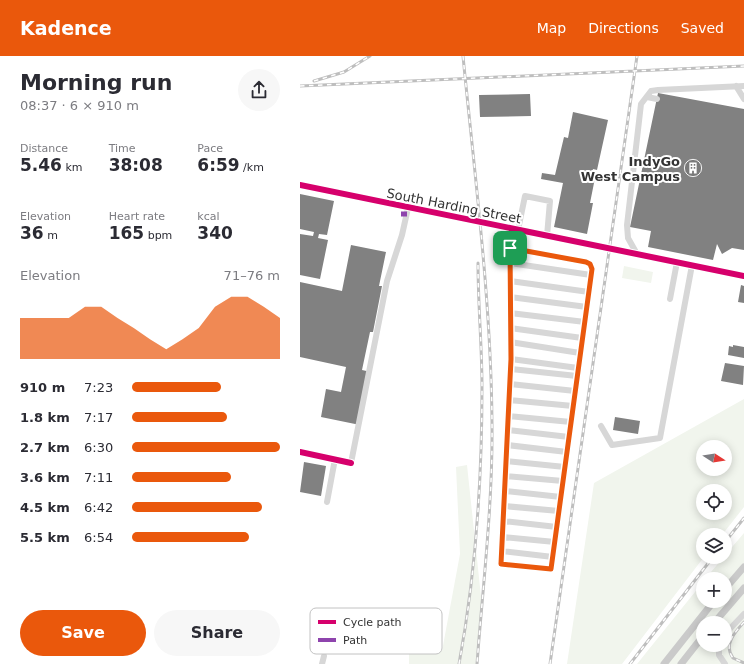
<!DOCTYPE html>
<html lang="en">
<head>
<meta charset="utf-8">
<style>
	:root { --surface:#fff; --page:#f7f7f7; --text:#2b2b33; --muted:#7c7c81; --accent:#ea580c }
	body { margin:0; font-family:"DejaVu Sans",sans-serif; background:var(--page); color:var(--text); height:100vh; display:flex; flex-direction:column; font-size:15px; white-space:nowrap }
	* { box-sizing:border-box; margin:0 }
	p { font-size:13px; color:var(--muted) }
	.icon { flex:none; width:22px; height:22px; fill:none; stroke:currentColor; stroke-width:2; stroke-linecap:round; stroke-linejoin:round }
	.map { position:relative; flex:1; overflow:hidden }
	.side { display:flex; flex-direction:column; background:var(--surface); width:300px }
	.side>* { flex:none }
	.needle { width:26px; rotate:102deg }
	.buttons { position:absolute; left:396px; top:384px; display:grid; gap:8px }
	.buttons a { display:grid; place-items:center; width:36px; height:36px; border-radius:50%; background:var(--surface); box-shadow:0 2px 10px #0003; font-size:20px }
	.pin { position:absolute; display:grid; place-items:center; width:34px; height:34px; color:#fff; margin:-17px; border-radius:8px; box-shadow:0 2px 6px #0006 }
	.round { display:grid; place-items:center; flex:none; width:42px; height:42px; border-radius:21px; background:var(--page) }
	.headline { display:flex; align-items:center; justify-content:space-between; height:68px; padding:0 20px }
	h1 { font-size:22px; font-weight:700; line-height:30px }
	.metrics { display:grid; grid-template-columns:repeat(3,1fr); gap:6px; height:68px; padding:4px 20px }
	.metrics div { display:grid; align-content:center }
	.metrics b { font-size:17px; font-weight:700 }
	.metrics small { font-size:11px; font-weight:400 }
	.metrics p { font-size:11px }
	.chart { height:112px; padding:8px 20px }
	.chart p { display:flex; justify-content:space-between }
	.chart svg { width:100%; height:72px; margin-top:4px; fill:var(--accent); opacity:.7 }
	.button { display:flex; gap:8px; margin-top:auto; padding:8px 20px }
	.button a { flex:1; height:46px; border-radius:24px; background:var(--accent); color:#fff; font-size:16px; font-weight:700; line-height:46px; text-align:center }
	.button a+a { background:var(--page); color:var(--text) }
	ul { padding:0 20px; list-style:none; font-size:13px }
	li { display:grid; grid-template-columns:64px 48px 1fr; align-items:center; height:30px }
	li i { height:10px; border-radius:5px; background:var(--accent) }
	header { display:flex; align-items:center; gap:24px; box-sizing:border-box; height:56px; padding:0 20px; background:var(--accent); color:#fff }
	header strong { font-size:19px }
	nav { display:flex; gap:22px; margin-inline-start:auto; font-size:14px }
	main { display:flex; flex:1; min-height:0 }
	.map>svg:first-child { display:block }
</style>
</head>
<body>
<header>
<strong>Kadence</strong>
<nav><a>Map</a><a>Directions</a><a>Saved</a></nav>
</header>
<main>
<section class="side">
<div class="headline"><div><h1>Morning run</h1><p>08:37 · 6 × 910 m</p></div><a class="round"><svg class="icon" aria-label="share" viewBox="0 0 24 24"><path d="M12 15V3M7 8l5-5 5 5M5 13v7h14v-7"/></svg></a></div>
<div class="metrics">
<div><p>Distance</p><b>5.46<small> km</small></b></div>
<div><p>Time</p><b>38:08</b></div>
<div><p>Pace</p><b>6:59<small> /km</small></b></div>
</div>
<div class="metrics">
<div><p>Elevation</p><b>36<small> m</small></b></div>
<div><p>Heart rate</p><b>165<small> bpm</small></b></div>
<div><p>kcal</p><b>340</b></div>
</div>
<div class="chart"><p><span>Elevation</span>71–76 m</p>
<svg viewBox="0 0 160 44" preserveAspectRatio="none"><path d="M0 44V19L10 19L20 19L30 19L40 12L50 12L60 19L70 25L80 32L90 38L100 32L110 25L120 12L130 6L140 6L150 12L160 19V44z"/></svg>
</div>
<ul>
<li><b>910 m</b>7:23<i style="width:60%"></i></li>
<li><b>1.8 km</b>7:17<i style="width:64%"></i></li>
<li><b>2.7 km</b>6:30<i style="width:100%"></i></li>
<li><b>3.6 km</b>7:11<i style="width:67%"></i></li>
<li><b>4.5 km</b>6:42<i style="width:88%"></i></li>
<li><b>5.5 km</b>6:54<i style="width:79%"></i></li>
</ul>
<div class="button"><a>Save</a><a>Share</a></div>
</section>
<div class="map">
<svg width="444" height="608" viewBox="0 0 444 608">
	<rect width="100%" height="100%" fill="#fff"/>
	<path fill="#f1f5ed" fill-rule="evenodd" d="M324 210 353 216 351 227 322 222Z
		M444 343V451L422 479H403L404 501 322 608H267L294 427ZM403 391H425V413H403ZM403 435H425V457H403Z
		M167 409 182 550 176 608H109V598L142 595 160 498 156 411Z
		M444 477V608H337L403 526V545H425V523H405ZM403 567H425V589H403Z"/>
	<path fill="#818181" d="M358 37 444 53V194L432 192 422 198 417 188 413 204 348 191 351 175 330 171Z
		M230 38 231 60 180 61 179 39Z
		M273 56 308 64 297 114 293 113 291 121 295 122 290 147H293L287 178 254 171 263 127 241 123 242 117 255 119 264 81 268 82Z
		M0 138 34 145 27 179 19 178 18 182 28 184 20 223 0 219V178L13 180 14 176 0 173Z
		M51 189 86 196 79 230H82L73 276H70L62 314 71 316 60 369 21 361 26 333 41 336 46 311 0 301V226L42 235Z
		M441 229 444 230V247L438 246Z
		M433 289 444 291V302L428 299 429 290 433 291Z
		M425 307 444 310 443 329 421 325Z
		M315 361 340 365 338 378 313 374Z
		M4 406 26 410 21 440 0 436Z"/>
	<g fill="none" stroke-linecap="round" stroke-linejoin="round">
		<path stroke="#d7d7d7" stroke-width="6" d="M436 30 444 43
			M347 41 357 43
			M0 129 444 220
			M210 172 211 303 201 508 251 513 292 213 290 208 285 206 210 192
			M218 174 225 140 250 145 247 180
			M337 198 328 182 327 169 341 48 351 35 358 34 444 30
			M210 207 291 219
			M210 225 289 236
			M210 241 287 251
			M370 243 377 206
			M210 257 285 266
			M210 272 282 282
			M210 286 280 297
			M211 303 278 312
			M211 313 277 320
			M210 328 275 335
			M209 344 273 350
			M208 360 271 366
			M301 370 312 389 360 382 392 209
			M208 374 269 381
			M207 389 267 396
			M0 396 51 407 87 225 102 179 108 152
			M206 405 265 411
			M205 420 263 425
			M205 435 261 441
			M27 446 35 403
			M204 450 259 455
			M203 465 257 471
			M203 481 255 486
			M202 495 253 501
			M425 578 444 558
			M419 589V599L425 608
			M22 608 24 600"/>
		<path stroke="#cacaca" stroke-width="7" d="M425 533 444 511
			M414 567 444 532
			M364 608 414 545
			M381 608 403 580"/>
		<defs>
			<path id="rail" d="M163 0C175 122 191 244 192 366 193 447 183 528 177 608
				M14 25 44 16 70 0
				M0 30 444 10
				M425 486 444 462
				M444 566C435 576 423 589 433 602L444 607
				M159 608C176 517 182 424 182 331 182 290 178 249 178 207
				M250 608 337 0
				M330 608 413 501"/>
		</defs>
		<use href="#rail" stroke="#bebebe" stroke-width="3"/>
		<use href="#rail" stroke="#fff" stroke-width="1.5" stroke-dasharray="4.5" stroke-linecap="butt"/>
		<path stroke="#8e44ad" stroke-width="5" stroke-dasharray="10 5" stroke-linecap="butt" d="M101 158H107"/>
		<defs>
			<path id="cycleway" d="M0 129 444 220
				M0 396 51 407"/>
		</defs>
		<use href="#cycleway" stroke="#fff" stroke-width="8"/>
		<use href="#cycleway" stroke="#d6006c" stroke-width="6"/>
	</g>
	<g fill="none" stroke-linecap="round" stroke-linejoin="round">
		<defs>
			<path id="route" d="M210 192 286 206 290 208 292 213 251 513 201 508 211 303Z"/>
		</defs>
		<use href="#route" stroke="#fff" stroke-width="8"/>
		<use href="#route" stroke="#ea580c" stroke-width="5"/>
	</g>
	<defs>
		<symbol id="building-disc" viewBox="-11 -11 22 22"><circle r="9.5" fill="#7a7a7a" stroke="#fff"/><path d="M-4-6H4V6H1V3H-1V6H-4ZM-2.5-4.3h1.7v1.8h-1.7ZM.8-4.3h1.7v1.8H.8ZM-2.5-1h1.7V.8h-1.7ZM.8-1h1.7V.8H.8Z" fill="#fff"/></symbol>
	</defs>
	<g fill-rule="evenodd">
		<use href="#building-disc" x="383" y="102" width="20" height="20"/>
	</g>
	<g text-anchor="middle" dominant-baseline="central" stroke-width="4" stroke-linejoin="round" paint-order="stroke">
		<g font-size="13" font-weight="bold" fill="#333" stroke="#fff" text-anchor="end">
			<text x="380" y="105">IndyGo<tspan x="380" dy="15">West Campus</tspan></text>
		</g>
		<g font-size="13" fill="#333" stroke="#fff">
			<text transform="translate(154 150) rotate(11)">South Harding Street</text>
		</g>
	</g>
	<rect x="10" y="552" width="132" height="46" rx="6" fill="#fff" stroke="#c2c2c2" stroke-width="1"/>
	<rect x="18" y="564" width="18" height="4" fill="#d6006c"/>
	<rect x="18" y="582" width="18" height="4" fill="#8e44ad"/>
	<g font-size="11" fill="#333">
		<text x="43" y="570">Cycle path</text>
		<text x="43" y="588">Path</text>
	</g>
</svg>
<div class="buttons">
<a><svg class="needle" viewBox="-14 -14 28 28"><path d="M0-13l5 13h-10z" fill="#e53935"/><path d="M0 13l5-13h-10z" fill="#7c7c81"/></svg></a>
<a><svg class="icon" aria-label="locate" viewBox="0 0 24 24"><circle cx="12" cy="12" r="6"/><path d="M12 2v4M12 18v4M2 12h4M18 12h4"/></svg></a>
<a><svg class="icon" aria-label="layers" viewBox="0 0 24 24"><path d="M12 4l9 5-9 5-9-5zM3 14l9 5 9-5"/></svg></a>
<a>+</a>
<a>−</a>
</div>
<div class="pin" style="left:210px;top:192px;background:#1e9e55"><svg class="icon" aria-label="arrive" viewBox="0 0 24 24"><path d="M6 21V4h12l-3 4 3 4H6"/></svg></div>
</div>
</main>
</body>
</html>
